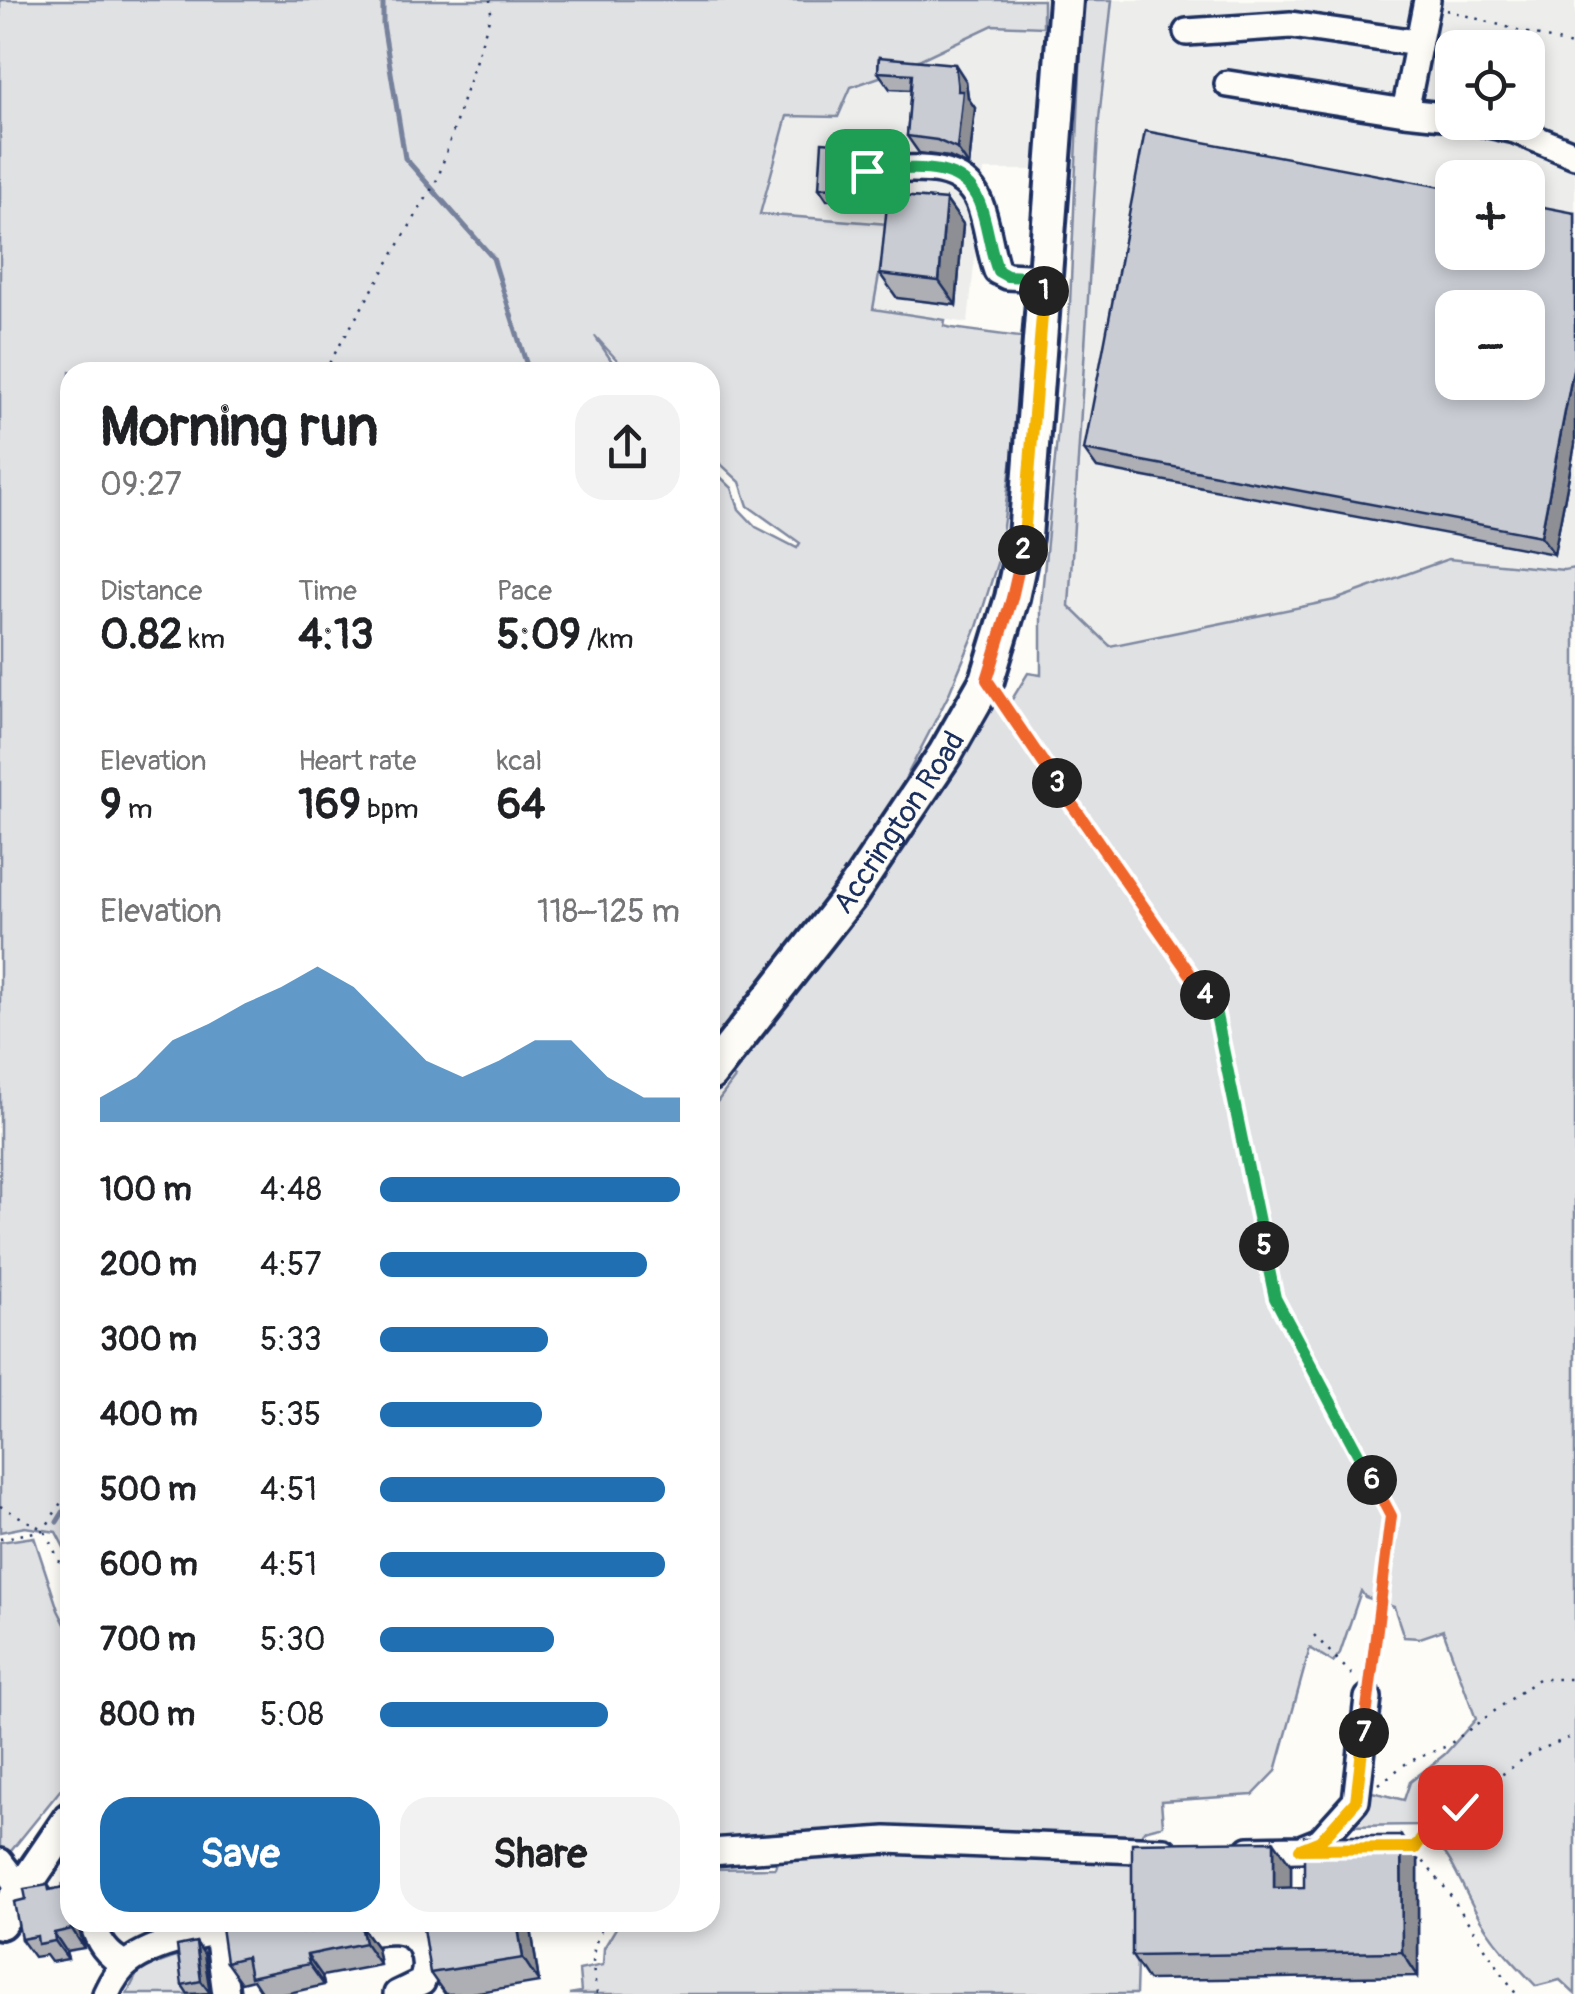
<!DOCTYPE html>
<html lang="en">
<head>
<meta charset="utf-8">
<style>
	:root { --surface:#fff; --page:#f2f2f2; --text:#202124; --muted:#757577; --accent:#1f6fb2 }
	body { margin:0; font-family:Pangolin,sans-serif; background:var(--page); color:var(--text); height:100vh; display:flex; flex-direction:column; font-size:38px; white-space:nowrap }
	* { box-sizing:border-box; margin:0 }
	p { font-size:32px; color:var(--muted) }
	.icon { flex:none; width:55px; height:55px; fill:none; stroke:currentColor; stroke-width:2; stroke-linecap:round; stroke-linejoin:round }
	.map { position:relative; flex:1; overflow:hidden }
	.drawer { position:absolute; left:60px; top:362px; width:660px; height:1570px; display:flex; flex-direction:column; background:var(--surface); border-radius:30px; box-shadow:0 5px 15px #0003 }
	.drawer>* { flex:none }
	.fabs { position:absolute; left:1435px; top:30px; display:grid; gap:20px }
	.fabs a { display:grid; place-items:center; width:110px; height:110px; border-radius:20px; background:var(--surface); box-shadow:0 5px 15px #0003; font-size:50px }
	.pin { position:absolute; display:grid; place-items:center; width:85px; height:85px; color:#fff; margin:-42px; border-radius:20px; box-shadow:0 5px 15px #0006 }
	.km { position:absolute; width:50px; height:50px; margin:-25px; border-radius:50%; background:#222; color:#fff; font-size:28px; line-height:50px; text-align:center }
	.round { display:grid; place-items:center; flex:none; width:105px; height:105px; border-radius:30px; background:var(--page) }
	.overview { display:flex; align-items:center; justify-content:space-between; height:170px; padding:0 40px }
	h1 { font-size:55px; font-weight:700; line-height:75px }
	.figures { display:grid; grid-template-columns:repeat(3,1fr); gap:15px; height:170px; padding:10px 40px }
	.figures div { display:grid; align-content:center }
	.figures b { font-size:42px; font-weight:700 }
	.figures small { font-size:28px; font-weight:400 }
	.figures p { font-size:28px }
	.chart { height:280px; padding:20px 40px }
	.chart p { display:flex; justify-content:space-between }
	.chart svg { width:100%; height:180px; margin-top:10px; fill:var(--accent); opacity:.7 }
	.action { display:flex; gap:20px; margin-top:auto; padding:20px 40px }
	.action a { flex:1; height:115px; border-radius:30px; background:var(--accent); color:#fff; font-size:40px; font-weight:700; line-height:115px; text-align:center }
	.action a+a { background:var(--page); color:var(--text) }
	ul { padding:0 40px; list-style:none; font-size:32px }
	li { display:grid; grid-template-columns:160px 120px 1fr; align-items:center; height:75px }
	li i { height:25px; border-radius:12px; background:var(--accent) }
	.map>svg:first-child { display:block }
</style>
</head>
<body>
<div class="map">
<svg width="1575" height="1994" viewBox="0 0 1575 1994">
	<rect width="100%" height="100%" fill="#fdfcf7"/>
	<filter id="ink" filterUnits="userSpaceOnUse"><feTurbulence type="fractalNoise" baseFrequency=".01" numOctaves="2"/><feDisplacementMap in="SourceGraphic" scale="20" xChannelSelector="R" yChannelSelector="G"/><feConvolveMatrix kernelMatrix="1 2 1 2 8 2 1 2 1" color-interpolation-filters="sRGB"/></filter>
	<g filter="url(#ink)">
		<path fill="#edeeec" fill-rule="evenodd" d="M1112 0H1575V571L1448 559 1335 600 1109 646 1068 606 1099 119ZM1452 48H1528V122H1452ZM1452 178H1528V252H1452ZM1452 308H1528V382H1452Z
			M993 25 1043 27 1036 170H984L968 323 873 309 887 224 759 214 788 116 838 117 851 88 891 73Z"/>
		<path fill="#e0e1e3" stroke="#7e88a0" stroke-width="2.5" d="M0 0H1043V27L993 25 891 73 851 87 838 117 787 116 760 214 888 224 873 309 945 320 944 326 952 328 1027 338 1026 353 999 557 977 627 948 696 885 818 825 905 710 1050V467L732 488 739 509 756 527 797 548 800 543 748 506 740 482 710 454V372H628L595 336 619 372H70V1559L56 1532 25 1527 0 1532Z
			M1083 0H1112L1099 119 1069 606 1110 646 1335 600 1448 559 1564 570 1575 568V1994L1560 1980 1536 1986C1513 1962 1491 1940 1475 1910 1459 1880 1454 1862 1431 1834L1464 1812 1458 1802 1421 1825 1344 1826 1364 1790 1404 1800 1410 1782 1445 1754 1476 1719 1443 1630 1420 1638 1404 1637 1394 1607 1365 1597 1361 1591 1340 1653 1333 1662 1310 1648 1276 1771 1253 1795 1161 1801 1163 1825 1144 1830 1139 1840 710 1845V1099L717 1102 735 1078 729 1072 856 914 938 798 996 703 1008 706 1028 673 1041 675V604L1070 304Z
			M34 1537 58 1610 70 1634V1778L7 1856 0 1847V1542Z
			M893 1853 1140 1861 1136 1994H569L581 1992 579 1970 603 1965 604 1948 619 1923 710 1922V1869L775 1868 779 1856Z
			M182 1955 188 1994H127L139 1970Z"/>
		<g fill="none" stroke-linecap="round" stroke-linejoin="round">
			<path stroke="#76819c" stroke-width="5" d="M383 0V24L405 158 493 258 529 372
				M57 1522 70 1501"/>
			<defs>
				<path id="minor" d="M1427 0 1405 112 1452 117
					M1187 32 1291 25 1417 43
					M1228 84 1405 112
					M1479 122 1515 130 1575 155
					M867 171C905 170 961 158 979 202 988 224 989 249 997 271L1007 276 1045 278
					M1249 1850 1300 1849 1320 1841 1356 1801 1368 1698
					M710 1852 886 1840 1164 1851
					M0 1862 20 1888
					M93 1922C97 1941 108 1956 125 1964
					M329 1922 332 1932 340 1938C366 1935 410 1918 422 1949 427 1961 426 1970 422 1982L397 1994
					M218 1933 226 1994
					M106 1994C111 1983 119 1969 129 1962 163 1936 232 1930 274 1922"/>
				<g id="major">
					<path id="s1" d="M710 1074 850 896 945 754 987 680 1012 598 1025 537 1066 0"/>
					<path d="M0 1922 70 1819"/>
				</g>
			</defs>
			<use href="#minor" stroke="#1b2f5e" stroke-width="32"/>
			<use href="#major" stroke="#1b2f5e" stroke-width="40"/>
			<path stroke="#1b2f5e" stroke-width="2.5" stroke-dasharray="2.5 8" stroke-linecap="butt" d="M1446 10 1575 46
				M324 372 438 178 491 13 490 0
				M1004 707 1215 1010 1275 1299 1391 1516 1371 1676
				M0 1506 44 1530 70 1582
				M0 1539 44 1530 70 1488
				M1314 1635 1357 1680
				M1379 1784 1408 1762 1447 1746 1538 1679H1575
				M1415 1848 1430 1826 1507 1771 1532 1753 1575 1735
				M1408 1850H1414L1446 1889 1516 1994
				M182 1984 184 1994
				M597 1994C592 1965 589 1948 606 1922"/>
			<use href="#minor" stroke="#fdfcf7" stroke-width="25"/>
			<use href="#major" stroke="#fdfcf7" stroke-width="32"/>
		</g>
		<path fill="#adafb5" stroke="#1b2f5e" stroke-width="2.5" d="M879 57 966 81 968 98 975 108 969 166 949 157 919 153 907 136 911 90 890 89 878 72Z
			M846 144 854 156 850 199 827 200 819 188Z
			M946 200 963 224 956 305 897 298 880 274Z
			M1575 213V444L1554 554 1097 468 1084 450Z
			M1418 1860V1976L1148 1980 1132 1956 1291 1865V1888L1304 1887Z
			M48 1885 77 1926 84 1948 66 1951 68 1959 51 1962 46 1955 34 1957 21 1939 26 1899Z
			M530 1922 539 1982 466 1994H445L430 1973Z
			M361 1926 377 1948 380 1965 322 1976 324 1985 285 1994H256L261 1992 253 1980 241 1983 226 1962 312 1932Z
			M204 1954 210 1993 188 1994 182 1985Z"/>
		<path fill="#8d8f94" stroke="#1b2f5e" stroke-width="2.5" d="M955 64 966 81 968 98 975 108 969 166 957 149 958 91Z
			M846 144 854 156 850 199 842 187Z
			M946 200 963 224 956 305 939 281Z
			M1575 360V444L1554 554 1541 536Z
			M1401 1836 1418 1860V1976L1402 1952Z
			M1274 1841 1291 1865V1912L1274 1888Z
			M63 1887 70 1897V1922H77L84 1948 72 1929 65 1908Z
			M299 1922H305L312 1932 317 1954 302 1933Z
			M517 1922H530L539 1982 523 1958Z
			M361 1926 377 1948 380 1965 365 1943Z
			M54 1933 66 1951 68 1959 55 1941Z
			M196 1942 204 1954 210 1993 201 1981Z
			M307 1955 322 1976 324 1985 309 1964Z"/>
		<path fill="#c9ccd3" stroke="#1b2f5e" stroke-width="2.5" fill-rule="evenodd" d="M879 57 955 64 958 91H963L957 149 937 140 907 136 912 74 878 72Z
			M1145 131 1452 189V252H1528V204L1575 213V360L1541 536 1084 450ZM1452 308H1528V382H1452Z
			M822 142 846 144 842 187 819 188Z
			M888 195 946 200 939 281 880 274Z
			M1304 1836H1401L1402 1952 1132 1956V1843L1274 1841V1888L1304 1887Z
			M48 1885 49 1890 63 1887 65 1908 72 1929 54 1933 55 1941 38 1944 37 1936 21 1939 14 1902 26 1899 24 1889Z
			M240 1922H299L302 1933 361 1926 365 1943 307 1955 309 1964 250 1977 246 1957 226 1962 221 1927Z
			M422 1922H517L523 1958 430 1973Z
			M196 1942 201 1981 182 1985 177 1946Z"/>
	</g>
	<g fill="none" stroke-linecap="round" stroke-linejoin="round" filter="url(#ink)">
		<defs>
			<path id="split-1" d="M867 171C905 170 961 158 979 202 988 224 989 249 998 271L1007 276 1045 278 1044 291"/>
			<path id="split-2" d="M1023 550 1044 291"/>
			<path id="split-3" d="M1023 550 1012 598 987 680 1057 783"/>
			<path id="split-4" d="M1057 783 1205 995"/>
			<path id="split-5" d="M1205 995 1215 1010 1264 1246"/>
			<path id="split-6" d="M1264 1246 1275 1298 1372 1480"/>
			<path id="split-7" d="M1364 1733 1391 1516 1372 1480"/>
			<path id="split-8" d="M1364 1733 1356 1801 1320 1841 1300 1849 1415 1848"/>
			<path id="split-9" d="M1415 1848 1430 1826 1460 1807"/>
		</defs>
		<use href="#split-1" stroke="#fff" stroke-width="20"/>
		<use href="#split-2" stroke="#fff" stroke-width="20"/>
		<use href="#split-3" stroke="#fff" stroke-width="20"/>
		<use href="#split-4" stroke="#fff" stroke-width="20"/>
		<use href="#split-5" stroke="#fff" stroke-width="20"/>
		<use href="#split-6" stroke="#fff" stroke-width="20"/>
		<use href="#split-7" stroke="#fff" stroke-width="20"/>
		<use href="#split-8" stroke="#fff" stroke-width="20"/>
		<use href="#split-9" stroke="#fff" stroke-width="20"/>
		<use href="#split-1" stroke="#22a559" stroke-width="12"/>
		<use href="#split-2" stroke="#f5b400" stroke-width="12"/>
		<use href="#split-3" stroke="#f0652b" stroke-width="12"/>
		<use href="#split-4" stroke="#f0652b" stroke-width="12"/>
		<use href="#split-5" stroke="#22a559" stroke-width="12"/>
		<use href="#split-6" stroke="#22a559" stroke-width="12"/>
		<use href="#split-7" stroke="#f0652b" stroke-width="12"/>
		<use href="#split-8" stroke="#f5b400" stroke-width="12"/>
		<use href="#split-9" stroke="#f5b400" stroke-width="12"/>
	</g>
	<g text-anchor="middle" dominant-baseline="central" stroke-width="8" stroke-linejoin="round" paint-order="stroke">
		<g font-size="30" fill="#1b2f5e" stroke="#fdfcf7">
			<text stroke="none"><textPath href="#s1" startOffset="315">Accrington Road</textPath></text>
		</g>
	</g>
</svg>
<div class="fabs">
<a><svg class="icon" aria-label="locate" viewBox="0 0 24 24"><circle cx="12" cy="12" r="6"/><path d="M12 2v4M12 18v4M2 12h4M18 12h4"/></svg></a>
<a>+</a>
<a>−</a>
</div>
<div class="pin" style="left:867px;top:171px;background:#1e9e55"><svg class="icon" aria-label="arrive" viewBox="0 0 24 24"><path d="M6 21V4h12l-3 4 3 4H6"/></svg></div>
<div class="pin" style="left:1460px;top:1807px;background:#d93025"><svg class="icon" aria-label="check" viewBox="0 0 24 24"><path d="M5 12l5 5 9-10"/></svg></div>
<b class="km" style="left:1044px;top:291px">1</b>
<b class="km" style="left:1023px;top:550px">2</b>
<b class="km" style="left:1057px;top:783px">3</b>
<b class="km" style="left:1205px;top:995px">4</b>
<b class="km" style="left:1264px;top:1246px">5</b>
<b class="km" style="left:1372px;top:1480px">6</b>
<b class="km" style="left:1364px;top:1733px">7</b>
<section class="drawer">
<div class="overview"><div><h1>Morning run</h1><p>09:27</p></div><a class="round"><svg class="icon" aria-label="share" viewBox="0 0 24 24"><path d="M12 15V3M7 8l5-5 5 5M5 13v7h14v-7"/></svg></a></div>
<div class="figures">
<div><p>Distance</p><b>0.82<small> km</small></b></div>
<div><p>Time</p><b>4:13</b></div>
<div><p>Pace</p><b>5:09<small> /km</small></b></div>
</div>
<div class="figures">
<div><p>Elevation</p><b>9<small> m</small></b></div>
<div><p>Heart rate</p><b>169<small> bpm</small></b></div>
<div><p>kcal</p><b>64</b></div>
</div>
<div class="chart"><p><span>Elevation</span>118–125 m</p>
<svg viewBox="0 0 160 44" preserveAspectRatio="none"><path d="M0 44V38L10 33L20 24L30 20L40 15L50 11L60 6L70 11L80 20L90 29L100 33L110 29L120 24L130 24L140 33L150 38L160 38V44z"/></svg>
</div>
<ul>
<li><b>100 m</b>4:48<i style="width:100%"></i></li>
<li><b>200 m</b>4:57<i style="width:89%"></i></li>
<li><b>300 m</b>5:33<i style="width:56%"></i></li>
<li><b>400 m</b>5:35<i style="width:54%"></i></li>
<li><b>500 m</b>4:51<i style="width:95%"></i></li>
<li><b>600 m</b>4:51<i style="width:95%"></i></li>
<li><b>700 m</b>5:30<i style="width:58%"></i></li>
<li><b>800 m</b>5:08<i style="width:76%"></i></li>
</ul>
<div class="action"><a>Save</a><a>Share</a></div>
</section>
</div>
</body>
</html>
